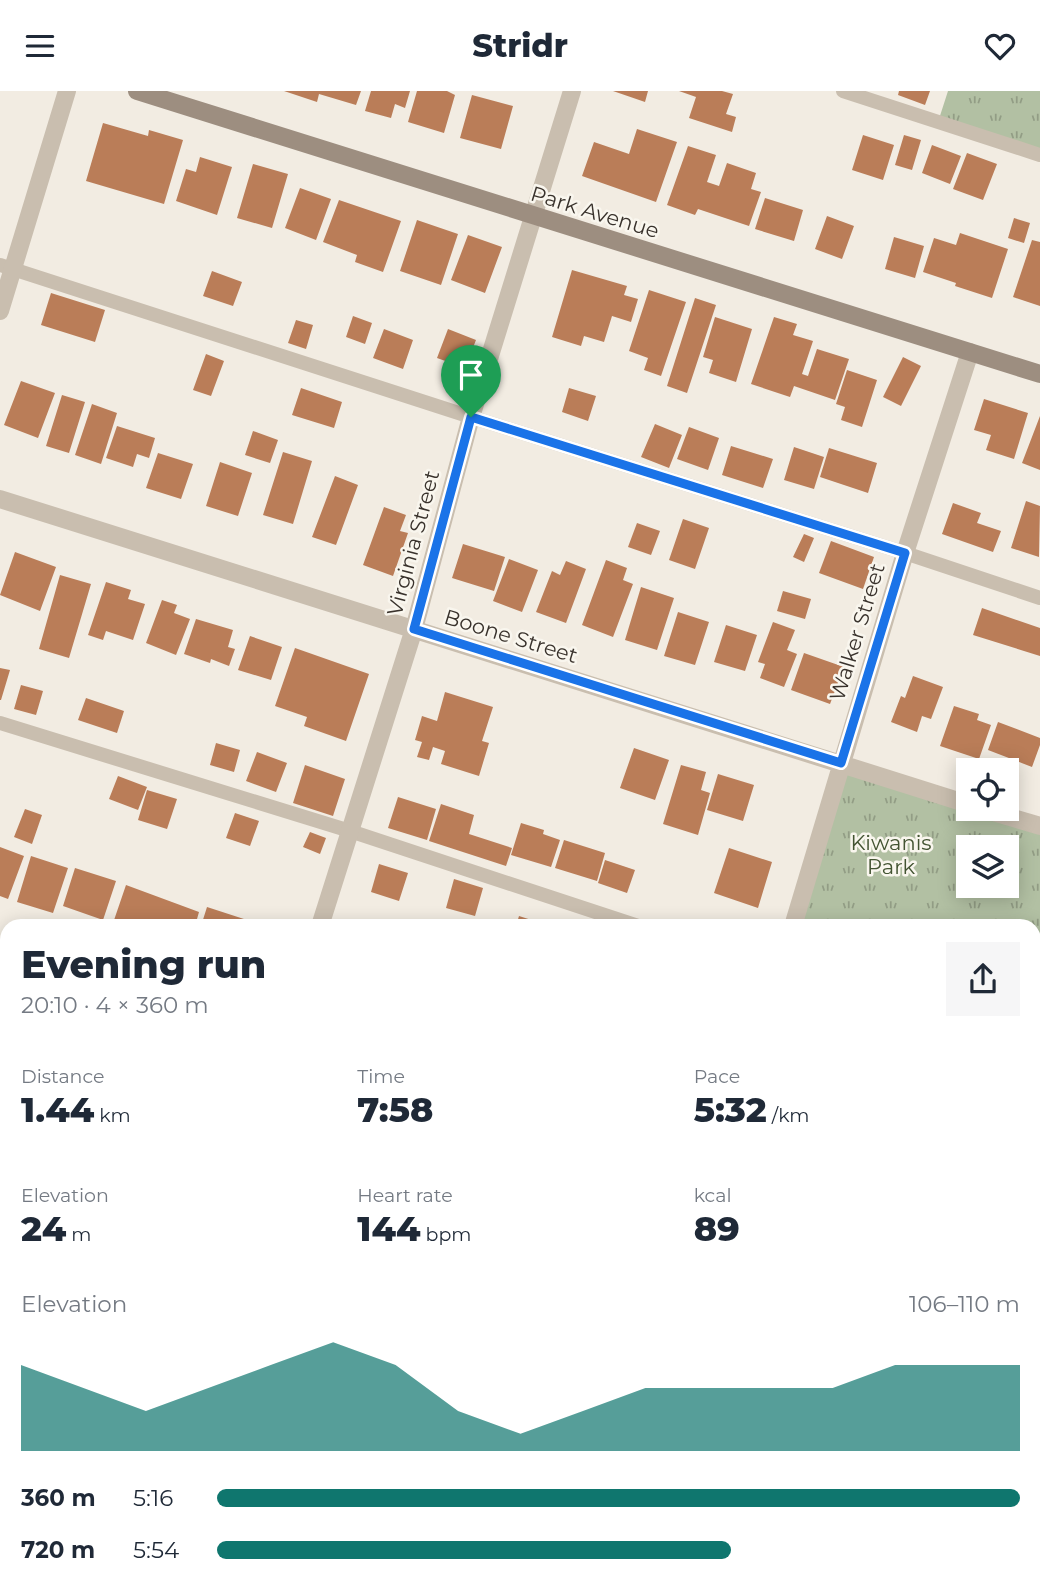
<!DOCTYPE html>
<html lang="en">
<head>
<meta charset="utf-8">
<style>
	:root { --surface:#fff; --page:#f6f6f7; --text:#1f2937; --muted:#747a83; --accent:#0f766e }
	body { margin:0; font-family:Montserrat,sans-serif; background:var(--page); color:var(--text); height:100vh; display:flex; flex-direction:column; font-size:26px; white-space:nowrap }
	* { box-sizing:border-box; margin:0 }
	p { font-size:23px; color:var(--muted) }
	.icon { flex:none; width:38px; height:38px; fill:none; stroke:currentColor; stroke-width:2; stroke-linecap:round; stroke-linejoin:round }
	.map { position:relative; flex:1; overflow:hidden }
	.sheet { position:absolute; left:0px; top:828px; width:1041px; height:674px; display:flex; flex-direction:column; background:var(--surface); border-radius:21px 21px 0 0; box-shadow:0 4px 18px #0003 }
	.sheet>* { flex:none }
	.fabs { position:absolute; left:956px; top:667px; display:grid; gap:14px }
	.fabs a { display:grid; place-items:center; width:63px; height:63px; border-radius:0px; background:var(--surface); box-shadow:0 4px 18px #0003; font-size:35px }
	.pin { position:absolute; display:grid; place-items:center; width:60px; height:60px; color:#fff; margin:-72px -30px; border-radius:50% 50% 50% 0; rotate:-45deg; box-shadow:0 0 7px #0007 }
	.pin .icon { rotate:45deg }
	.round { display:grid; place-items:center; flex:none; width:74px; height:74px; border-radius:0px; background:var(--page) }
	.headline { display:flex; align-items:center; justify-content:space-between; height:119px; padding:0 21px }
	h1 { font-size:38px; font-weight:800; line-height:52px }
	.metrics { display:grid; grid-template-columns:repeat(3,1fr); gap:10px; height:119px; padding:7px 21px }
	.metrics div { display:grid; align-content:center }
	.metrics b { font-size:35px; font-weight:800 }
	.metrics small { font-size:19px; font-weight:400 }
	.metrics p { font-size:19px }
	.chart { height:196px; padding:14px 21px }
	.chart p { display:flex; justify-content:space-between }
	.chart svg { width:100%; height:126px; margin-top:7px; fill:var(--accent); opacity:.7 }
	ul { padding:0 21px; list-style:none; font-size:23px }
	li { display:grid; grid-template-columns:112px 84px 1fr; align-items:center; height:52px }
	li i { height:18px; border-radius:9px; background:var(--accent) }
	header { display:flex; justify-content:space-between; align-items:center; height:91px; padding:0 21px; background:var(--surface); font-size:32px; font-weight:800 }
	.map>svg:first-child { display:block }
</style>
</head>
<body>
<header><svg class="icon" aria-label="menu" viewBox="0 0 24 24"><path d="M4 6h16M4 12h16M4 18h16"/></svg>Stridr<svg class="icon" aria-label="heart" viewBox="0 0 24 24"><path d="M12 20l-8-8c-3-5 5-10 8-4 3-6 11-1 8 4z"/></svg></header>
<div class="map">
<svg width="1040" height="1500" viewBox="0 0 1040 1500">
	<defs>
		<pattern id="grass-tufts" width="24" height="20" patternUnits="userSpaceOnUse" patternTransform="scale(1.75)"><rect width="24" height="20" fill="#b2c0a3"/><path d="M3 7l-1-3M5 7V3M7 7l1-3M15 17l-1-3M17 17v-4M19 17l1-3" fill="none" stroke="#929d85"/></pattern>
	</defs>
	<rect width="100%" height="100%" fill="#f2ece2"/>
	<path fill="url(#grass-tufts)" fill-rule="evenodd" d="M948 0H1040V64L938 31Z
		M841 672 1040 735V940L1034 958V835H793ZM968 756H1006V794H968Z"/>
	<path fill="#ba7d58" d="M284 0H361L356 14 319 3 317 11Z
		M371 0H410L405 17 395 13 391 27 365 20Z
		M417 0H447L455 4 444 42 408 31Z
		M613 0H648L645 11Z
		M679 0H722L733 3 726 23 736 26 732 41 689 27 696 6Z
		M899 0H930L925 14 898 4Z
		M472 4 513 15 501 58 460 47Z
		M103 32 148 45 149 39 183 49 164 113 86 90Z
		M637 38 677 51 656 111 582 85 594 51 629 63Z
		M863 44 894 54 883 89 852 79Z
		M904 44 921 49 912 79 895 74Z
		M932 54 961 65 950 93 922 82Z
		M688 55 716 64 707 91 719 95 727 72 756 82 751 98 761 101 749 135 698 118 695 124 667 114Z
		M967 62 997 73 983 109 953 98Z
		M200 66 232 76 217 124 176 110 186 78 196 81Z
		M253 73 288 83 272 137 237 127Z
		M300 97 331 108 316 149 285 137Z
		M765 107 803 119 794 150 755 138Z
		M339 109 401 130 383 181 355 171 357 164 323 151Z
		M827 125 854 135 842 168 815 158Z
		M1014 127 1030 132 1024 152 1008 147Z
		M417 129 458 143 441 194 400 180Z
		M960 142 1008 158 992 207 955 195 956 192 923 181 934 147 956 154Z
		M468 144 502 156 485 202 451 189Z
		M894 146 924 155 915 187 885 178Z
		M1032 149 1040 151V215L1013 206Z
		M572 179 627 195 624 204 638 208 631 231 612 225 604 251 584 245 581 255 552 246Z
		M212 180 242 191 233 215 203 205Z
		M649 199 686 211 661 285 644 279 648 267 629 260Z
		M51 202 105 219 95 251 41 234Z
		M695 207 716 214 687 302 667 295Z
		M353 225 372 232 365 253 346 246Z
		M715 226 752 238 736 291 709 282 713 269 703 266Z
		M774 226 797 233 793 244 813 250 802 283 808 285 817 258 849 268 835 309 794 295 790 306 751 293Z
		M296 229 313 234 306 258 288 252Z
		M384 238 413 249 403 278 373 267Z
		M448 238 476 249 465 277 437 267Z
		M206 263 224 270 211 305 193 299Z
		M903 266 921 275 901 315 883 306Z
		M847 279 877 289 862 336 841 329 845 316 836 313Z
		M21 290 55 302 38 347 4 334Z
		M301 297 342 311 334 337 292 324Z
		M569 297 596 305 588 330 562 321Z
		M62 304 85 311 69 362 46 355Z
		M984 308 1028 322 1014 368 986 359 991 344 974 339Z
		M92 313 117 322 101 373 75 364Z
		M1040 325V379L1022 372Z
		M655 333 682 344 669 377 641 366Z
		M117 335 155 347 149 367 137 363 133 376 106 367Z
		M689 336 719 347 708 379 677 368Z
		M253 340 278 349 270 372 245 364Z
		M731 355 773 368 763 397 722 384Z
		M794 356 824 366 814 398 784 389Z
		M829 357 877 372 868 402 820 386Z
		M283 361 312 370 293 433 263 424Z
		M158 362 193 373 181 408 146 397Z
		M220 371 252 382 238 425 206 415Z
		M335 385 358 394 336 454 312 446Z
		M1026 410 1040 415 1039 466 1011 457Z
		M953 412 981 422 977 432 1001 440 993 461 942 443Z
		M384 416 406 424 400 440 408 442 393 485 363 474Z
		M683 428 709 437 695 478 669 469Z
		M637 432 660 440 651 464 628 456Z
		M804 443 814 447 804 471 793 466Z
		M831 450 874 466 863 498 819 482Z
		M463 453 505 466 494 500 452 487Z
		M15 461 56 476 40 520 0 504Z
		M509 468 538 479 522 521 493 510Z
		M606 469 627 477 623 489 633 493 613 546 582 534Z
		M566 470 586 478 566 532 536 521 552 480 560 484Z
		M60 484 91 493 69 567 39 558Z
		M106 491 131 499 128 508 145 513 133 549 106 540 103 549 88 544Z
		M641 496 674 507 657 559 625 549Z
		M783 500 811 508 805 528 777 520Z
		M162 509 177 514 174 522 190 528 176 564 146 552Z
		M982 517 1040 537V565L973 544Z
		M678 521 709 531 695 574 664 565Z
		M196 528 233 539 228 556 235 558 229 575 211 568 210 572 184 563Z
		M773 531 795 539 787 559 797 563 784 596 760 587 765 573 758 571Z
		M726 534 757 544 745 580 714 571Z
		M250 545 282 556 271 589 238 579Z
		M295 557 369 583 346 650 304 635 307 626 275 615Z
		M804 562 844 576 830 613 791 599Z
		M0 577 10 579 1 609H0Z
		M913 585 943 596 931 628 922 625 917 641 891 631 901 605 905 607Z
		M21 594 43 600 36 624 14 618Z
		M445 601 493 616 482 650 489 652 479 685 441 673 445 660 433 656 429 669 417 666 422 651 415 649 422 625 437 630Z
		M86 607 124 620 117 642 78 629Z
		M954 615 979 623 977 629 991 634 979 668 940 655Z
		M998 631 1040 647V654L1032 676 988 659Z
		M216 652 240 659 234 681 210 674Z
		M634 657 669 669 655 709 620 697Z
		M257 661 287 672 276 701 246 690Z
		M305 674 345 688 333 725 293 712Z
		M681 674 706 681 701 699 710 702 698 744 663 733Z
		M718 683 754 694 743 730 707 719Z
		M118 685 147 696 138 719 109 708Z
		M147 699 177 708 167 738 138 729Z
		M398 706 436 718 427 749 388 737Z
		M441 713 474 724 469 743 512 757 506 775 429 750Z
		M25 718 42 724 32 753 14 746Z
		M235 722 259 730 250 755 226 747Z
		M521 732 544 739 543 743 560 749 551 776 511 764Z
		M310 741 326 747 320 763 303 756Z
		M564 749 605 762 597 790 555 777Z
		M0 756 24 765 8 808 0 805Z
		M729 757 772 771 758 817 714 802Z
		M31 765 68 777 53 822 17 811Z
		M605 769 635 779 627 802 598 792Z
		M379 773 408 782 399 810 371 801Z
		M75 777 116 790 103 829 63 815Z
		M454 788 483 797 475 825 446 817Z
		M126 794 199 821 195 835H112Z
		M207 816 247 829 245 835H201Z
		M519 825 547 834V835H516Z
		M0 911 7 913 1 941H0Z
		M1036 964 1040 965V999L1034 997Z
		M1037 1094 1040 1095V1128L1034 1126V1101Z
		M0 1109 7 1111V1140L0 1137Z
		M6 1183H7V1251L0 1249V1204Z
		M1034 1236 1040 1238V1266L1034 1264Z
		M0 1379 7 1381V1442L0 1439Z
		M232 1494H268L267 1500H230Z
		M271 1494H362L378 1499 269 1500Z
		M809 1494H846L844 1500H807Z
		M871 1494H905L903 1500H870Z
		M923 1494H931L947 1500H921Z
		M950 1494H971L970 1500H948Z"/>
	<g fill="none" stroke-linecap="round" stroke-linejoin="round">
		<path stroke="#c9beaf" stroke-width="14" d="M843 0 1040 64
			M0 174 471 326 905 462 1040 507
			M0 632 350 740 638 835
			M0 1084 7 1087
			M802 1500 804 1494"/>
		<path stroke="#c9beaf" stroke-width="18" d="M0 220 67 0
			M0 408 968 713
			M983 718 1040 735
			M320 835 414 538 471 326 572 0
			M793 835 905 462 970 261
			M0 871 7 873
			M1034 1197 1040 1199
			M0 1315 7 1317
			M1034 1480 1040 1460
			M565 1494 583 1500
			M147 1500 149 1494
			M1028 1500 1030 1494"/>
		<path stroke="#9d8e80" stroke-width="18" d="M137 0 1040 283"/>
	</g>
	<g fill="none" stroke-linecap="round" stroke-linejoin="round">
		<defs>
			<path id="route" d="M471 326 905 462 841 672 414 538Z"/>
		</defs>
		<use href="#route" stroke="#fff" stroke-width="14"/>
		<use href="#route" stroke="#1a73e8" stroke-width="9"/>
	</g>
	<g text-anchor="middle" dominant-baseline="central" stroke-width="5" stroke-linejoin="round" paint-order="stroke">
		<g font-size="21" fill="#39322c" stroke="#f9f6ee">
			<text transform="translate(595 121) rotate(17)">Park Avenue</text>
			<text transform="translate(413 452) rotate(-75)">Virginia Street</text>
			<text transform="translate(857 541) rotate(-73)">Walker Street</text>
			<text transform="translate(511 545) rotate(17)">Boone Street</text>
		</g>
		<g font-size="21" fill="#435432" stroke="#f9f6ee">
			<text x="891" y="751">Kiwanis<tspan x="891" dy="24">Park</tspan></text>
		</g>
	</g>
</svg>
<div class="fabs">
<a><svg class="icon" aria-label="locate" viewBox="0 0 24 24"><circle cx="12" cy="12" r="6"/><path d="M12 2v4M12 18v4M2 12h4M18 12h4"/></svg></a>
<a><svg class="icon" aria-label="layers" viewBox="0 0 24 24"><path d="M12 4l9 5-9 5-9-5zM3 14l9 5 9-5"/></svg></a>
</div>
<div class="pin" style="left:471px;top:326px;background:#1e9e55"><svg class="icon" aria-label="arrive" viewBox="0 0 24 24"><path d="M6 21V4h12l-3 4 3 4H6"/></svg></div>
<section class="sheet">
<div class="headline"><div><h1>Evening run</h1><p>20:10 · 4 × 360 m</p></div><a class="round"><svg class="icon" aria-label="share" viewBox="0 0 24 24"><path d="M12 15V3M7 8l5-5 5 5M5 13v7h14v-7"/></svg></a></div>
<div class="metrics">
<div><p>Distance</p><b>1.44<small> km</small></b></div>
<div><p>Time</p><b>7:58</b></div>
<div><p>Pace</p><b>5:32<small> /km</small></b></div>
</div>
<div class="metrics">
<div><p>Elevation</p><b>24<small> m</small></b></div>
<div><p>Heart rate</p><b>144<small> bpm</small></b></div>
<div><p>kcal</p><b>89</b></div>
</div>
<div class="chart"><p><span>Elevation</span>106–110 m</p>
<svg viewBox="0 0 160 44" preserveAspectRatio="none"><path d="M0 44V14L10 22L20 30L30 22L40 14L50 6L60 14L70 30L80 38L90 30L100 22L110 22L120 22L130 22L140 14L150 14L160 14V44z"/></svg>
</div>
<ul>
<li><b>360 m</b>5:16<i style="width:100%"></i></li>
<li><b>720 m</b>5:54<i style="width:64%"></i></li>
</ul>
</section>
</div>
</body>
</html>
